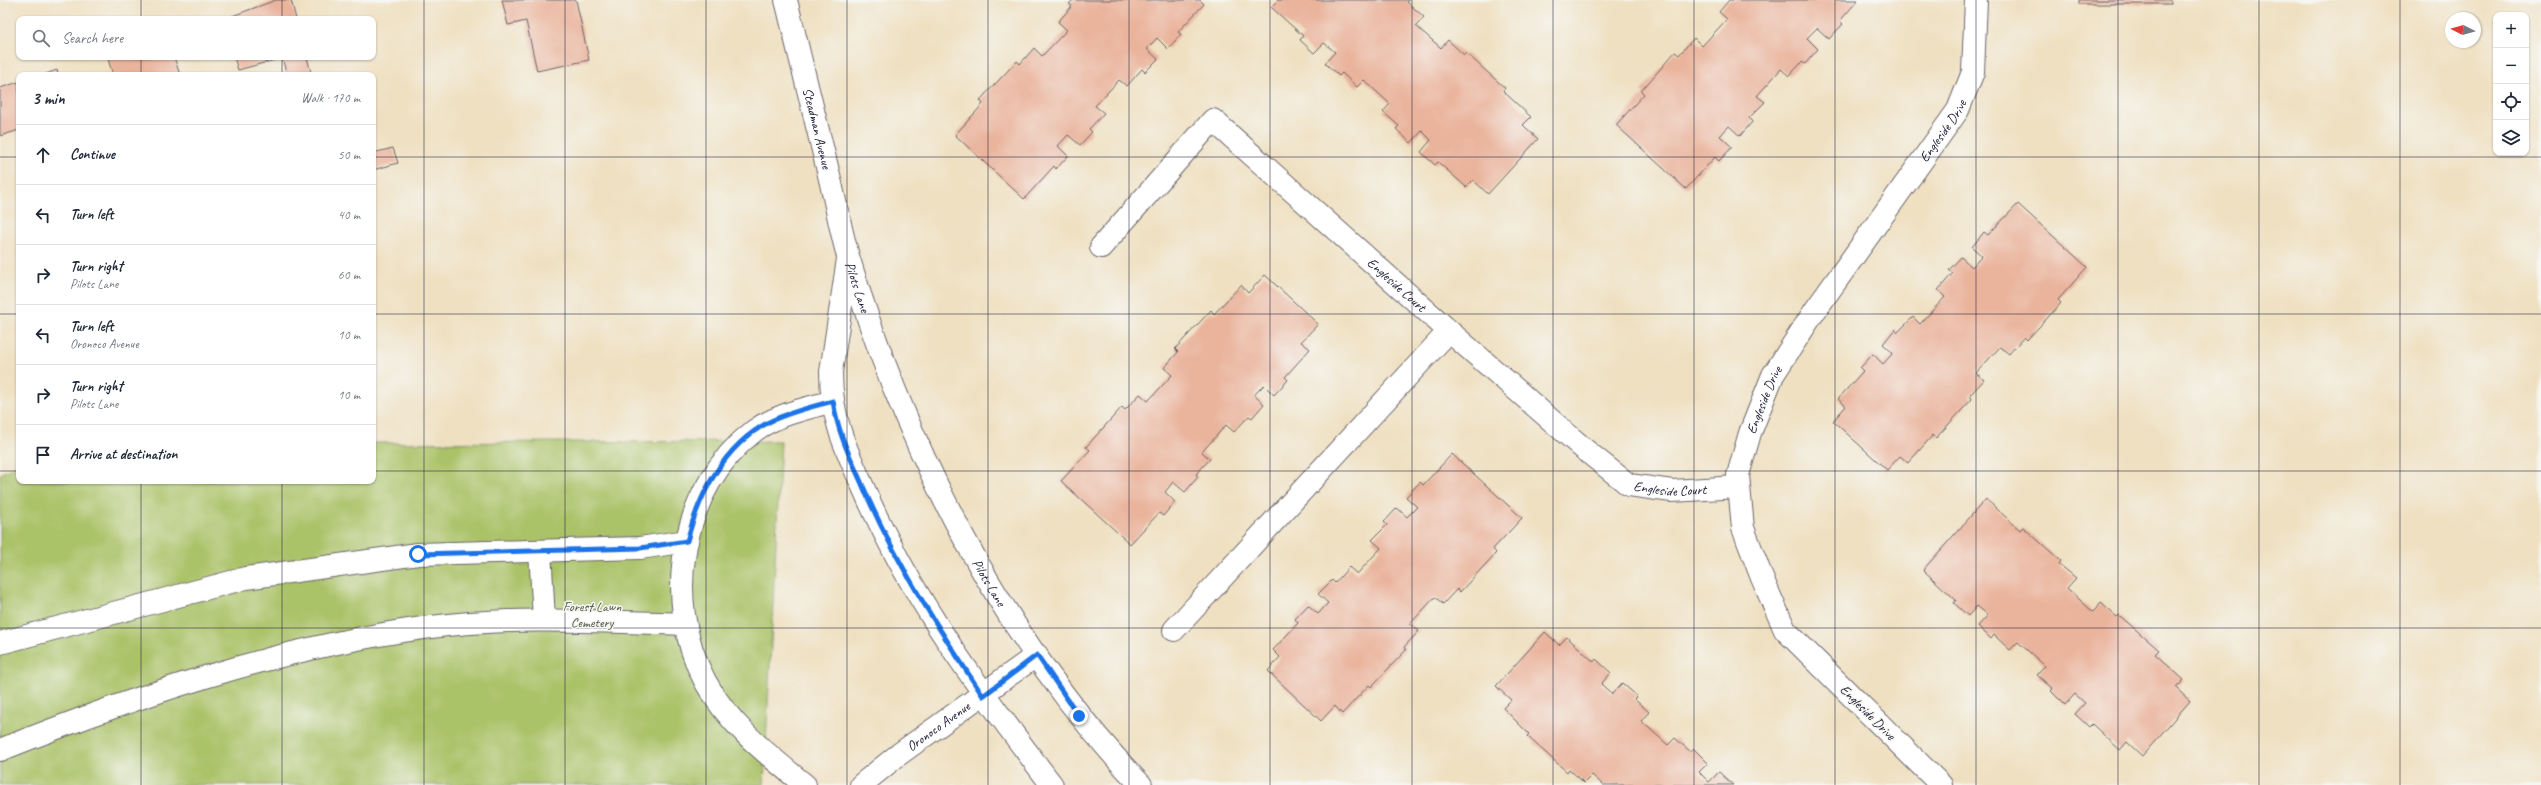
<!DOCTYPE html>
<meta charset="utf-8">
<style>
body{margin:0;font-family:Caveat,sans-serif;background:#f6f6f7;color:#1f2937}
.controls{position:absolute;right:12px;top:12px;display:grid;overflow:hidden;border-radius:8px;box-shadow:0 1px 3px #0004}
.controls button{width:36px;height:36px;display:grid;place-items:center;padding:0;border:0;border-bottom:1px solid #e0e1e3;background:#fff;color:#1f2937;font:20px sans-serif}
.compass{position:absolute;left:2445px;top:12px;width:36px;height:36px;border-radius:50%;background:#fff;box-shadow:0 1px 3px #0004;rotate:275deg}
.stop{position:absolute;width:12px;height:12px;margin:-9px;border:3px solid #1a73e8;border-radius:50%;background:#fff}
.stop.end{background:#1a73e8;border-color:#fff;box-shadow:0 1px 4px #0008}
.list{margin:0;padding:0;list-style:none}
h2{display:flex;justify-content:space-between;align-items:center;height:52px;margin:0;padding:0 16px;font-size:17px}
h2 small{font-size:13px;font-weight:400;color:#747a83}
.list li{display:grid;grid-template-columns:26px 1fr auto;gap:12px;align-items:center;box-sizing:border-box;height:60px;padding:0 16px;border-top:1px solid #e0e1e3}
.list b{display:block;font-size:15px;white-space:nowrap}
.list p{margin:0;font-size:13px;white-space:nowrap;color:#747a83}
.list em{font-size:13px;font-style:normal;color:#747a83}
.icon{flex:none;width:22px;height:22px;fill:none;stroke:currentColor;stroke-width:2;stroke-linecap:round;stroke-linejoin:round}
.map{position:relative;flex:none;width:2541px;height:785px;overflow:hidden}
.search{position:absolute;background:#fff;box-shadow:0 1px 3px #0004;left:16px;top:16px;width:360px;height:44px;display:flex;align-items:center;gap:10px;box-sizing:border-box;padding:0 14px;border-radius:8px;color:#747a83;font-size:15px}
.panel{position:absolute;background:#fff;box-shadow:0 1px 3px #0004;left:16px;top:72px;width:360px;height:412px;border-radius:8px}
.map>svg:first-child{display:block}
</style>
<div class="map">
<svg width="2541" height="785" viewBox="0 0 2541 785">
<rect width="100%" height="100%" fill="#f6f6f2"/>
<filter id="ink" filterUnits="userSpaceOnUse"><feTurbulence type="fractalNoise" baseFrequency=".025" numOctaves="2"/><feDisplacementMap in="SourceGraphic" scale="8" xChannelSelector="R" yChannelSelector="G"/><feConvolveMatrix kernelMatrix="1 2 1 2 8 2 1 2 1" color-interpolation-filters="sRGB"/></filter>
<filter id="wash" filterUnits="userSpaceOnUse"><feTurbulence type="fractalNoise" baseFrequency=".012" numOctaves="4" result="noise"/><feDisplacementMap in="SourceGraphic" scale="16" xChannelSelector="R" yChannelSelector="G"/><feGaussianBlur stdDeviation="0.9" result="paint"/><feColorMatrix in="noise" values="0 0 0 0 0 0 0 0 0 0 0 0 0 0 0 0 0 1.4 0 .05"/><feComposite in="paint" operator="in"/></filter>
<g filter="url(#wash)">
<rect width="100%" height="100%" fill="#efe0c1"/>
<path fill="#aac267" stroke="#667251" d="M781 441 764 785H0V474L19 464V481H373V443Z"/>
<g id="blocks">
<g fill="#eab39b">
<path d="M276 0H291L296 19H224Z"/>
<path d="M502 0H576L589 60 537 71 526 21 508 25Z"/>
<path d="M1073 0H1200L1204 4 1178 32 1181 34 1168 49 1157 38 1147 49 1158 59 1145 72 1142 69 1127 86 1119 80 1095 106 1104 113 1089 129 1092 132 1080 145 1068 135 1058 146 1068 156 1056 169 1054 166 1024 199 955 135 983 104 980 100 1017 61 1020 64 1034 48 1042 56 1067 30 1058 22 1072 6 1069 4Z"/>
<path d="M1278 0H1409L1407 2 1424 17 1416 26 1441 48 1448 40 1464 55 1466 53 1505 88 1503 91 1531 117 1523 125 1538 139 1488 194 1473 180 1466 187 1438 162 1435 165 1421 152 1431 140 1422 131 1411 143 1396 129 1399 126 1383 112 1390 104 1364 80 1357 87 1342 73 1339 76 1325 63 1335 52 1324 43 1314 53 1300 40 1303 36 1271 7Z"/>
<path d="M1729 0H1858L1840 21 1843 24 1829 39 1817 28 1807 38 1818 49 1805 64 1802 62 1789 76 1781 69 1757 96 1765 102 1749 118 1752 122 1740 136 1729 126 1720 136 1732 147 1719 161 1715 157 1686 189 1616 125 1644 94 1641 91 1675 52 1679 55 1694 38 1702 46 1727 19 1719 12Z"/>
<rect x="2079" y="0" width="92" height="4"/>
<path d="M116 57H174L180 75H113L108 59Z"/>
<path d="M234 57H307L311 73 287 75 282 58 238 70Z"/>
<path d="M57 70 58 75H43Z"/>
<path d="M19 82V130L0 136V88Z"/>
<path d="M393 148 398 163 373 170V153Z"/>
<path d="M2018 204 2087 267 2058 300 2061 303 2027 340 2024 337 2009 354 2000 347 1976 373 1984 380 1970 395 1972 399 1936 438 1933 435 1908 463 1900 456 1887 470 1833 421 1846 406 1838 399 1863 371 1860 368 1873 354 1883 364 1893 353 1883 344 1895 329 1898 332 1913 317 1920 324 1945 297 1938 290 1953 273 1949 270 1961 257 1972 267 1982 256 1972 247 1984 232 1988 235Z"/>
<path d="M1265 275 1318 324 1301 342 1310 349 1285 377 1288 380 1274 395 1264 385 1254 395 1264 404 1252 418 1249 416 1234 432 1226 425 1202 452 1210 459 1196 474 1198 477 1185 492 1173 482 1165 492 1175 502 1163 516 1159 513 1130 544 1061 481 1090 450 1086 447 1122 407 1125 410 1140 394 1148 401 1172 375 1164 368 1178 352 1175 349 1211 310 1214 314 1241 285 1248 293Z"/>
<path d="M1452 454 1522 518 1493 549 1496 553 1460 592 1457 589 1443 604 1435 597 1410 624 1419 631 1404 647 1406 650 1371 687 1369 685 1342 714 1335 706 1321 721 1268 671 1280 657 1273 650 1298 623 1295 619 1308 605 1318 614 1328 603 1318 594 1332 580 1335 583 1349 567 1357 574 1381 548 1372 540 1387 525 1384 522 1397 508 1407 517 1417 507 1406 497 1420 482 1423 485Z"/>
<path d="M1986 499 2020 530 2023 527 2061 561 2059 564 2076 578 2067 588 2093 612 2101 603 2117 617 2119 615 2159 650 2155 654 2184 680 2176 688 2190 701 2142 756 2127 742 2120 750 2092 724 2089 727 2075 714 2085 703 2075 694 2065 705 2051 691 2053 689 2037 675 2045 666 2018 642 2010 650 1994 635 1991 639 1978 626 1988 615 1977 606 1968 616 1954 603 1956 600 1923 570Z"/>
<path d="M1545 632 1559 645 1567 637 1594 662 1596 659 1611 673 1601 684 1612 694 1622 683 1637 696 1634 699 1649 712 1641 721 1668 745 1675 738 1691 752 1694 749 1708 763 1699 772 1709 782 1719 772 1733 785H1603L1592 775 1584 783 1569 769 1567 772 1527 736 1529 734 1503 708 1511 700 1496 686Z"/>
</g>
</g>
</g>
<g filter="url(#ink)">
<use href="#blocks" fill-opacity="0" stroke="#6a646a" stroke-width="1"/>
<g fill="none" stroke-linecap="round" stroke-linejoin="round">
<defs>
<g id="minor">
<path id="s1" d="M786 0C800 57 814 114 828 171 835 199 840 228 848 256 905 446 1003 642 1141 785"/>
<path id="s2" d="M1101 247 1213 120 1449 331 1584 449 1629 485 1672 491 1738 487"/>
<path d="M848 259 831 372C831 418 845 447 863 487 910 597 980 691 1052 785"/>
<path d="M540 551 544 619"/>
<path d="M1174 630 1449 331"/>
<path d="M0 643 246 578 418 554 640 548 687 541"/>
<path d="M0 750C136 696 277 648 423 628 509 616 597 621 684 624"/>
<path d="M805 785C768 755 728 724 705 681 662 600 680 488 754 431 777 414 806 409 833 401"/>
<path id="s3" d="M861 785 898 755 1037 655"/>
<path id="s4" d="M1941 785 1785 630 1762 578 1743 528 1738 475 1750 433 1773 375 1814 312 1958 110 1973 72 1976 0"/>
</g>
</defs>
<use href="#minor" stroke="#6a646a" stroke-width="24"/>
<use href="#minor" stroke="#fff" stroke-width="22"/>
</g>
</g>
<g fill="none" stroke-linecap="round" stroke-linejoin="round" filter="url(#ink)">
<path stroke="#1a73e8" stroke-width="5" d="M418 554 640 548 687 541C699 494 724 446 769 422 789 412 812 407 833 401 838 433 849 455 862 484 894 560 938 628 983 696L1037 655 1079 716"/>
</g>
<path fill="none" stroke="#22223b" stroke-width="1" stroke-opacity="0.55" d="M141 0V19M282 0V19M424 0V785M565 0V785M706 0V785M847 0V785M988 0V785M1129 0V785M1270 0V785M1412 0V785M1553 0V785M1694 0V785M1835 0V785M1976 0V785M2118 0V785M2259 0V785M2400 0V785M141 57V75M282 57V75M0 157H19M373 157H2541M0 314H19M373 314H2541M0 471H19M373 471H2541M141 481V785M282 481V785M0 628H2541"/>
<g text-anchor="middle" stroke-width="3" stroke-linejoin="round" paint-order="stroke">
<g font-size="14" fill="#22223b" stroke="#f6f6f2">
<text dy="5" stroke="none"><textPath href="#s1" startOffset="132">Steadman Avenue</textPath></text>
<text dy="5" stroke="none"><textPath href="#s4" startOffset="787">Engleside Drive</textPath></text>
<text dy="5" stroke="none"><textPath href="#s2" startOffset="416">Engleside Court</textPath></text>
<text dy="5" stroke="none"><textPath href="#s1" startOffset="296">Pilots Lane</textPath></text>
<text dy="5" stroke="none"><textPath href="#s4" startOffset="463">Engleside Drive</textPath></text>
<text dy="5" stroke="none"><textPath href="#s2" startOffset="764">Engleside Court</textPath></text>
<text dy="5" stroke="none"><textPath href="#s1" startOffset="620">Pilots Lane</textPath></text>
<text transform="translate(1868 712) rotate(45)" y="5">Engleside Drive</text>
<text dy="5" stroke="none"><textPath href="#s3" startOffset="97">Oronoco Avenue</textPath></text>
</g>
<g font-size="14" fill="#525a4a" stroke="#f6f6f2">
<text x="592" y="611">Forest Lawn<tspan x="592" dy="16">Cemetery</tspan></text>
</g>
</g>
</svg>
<div class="controls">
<button>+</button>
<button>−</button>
<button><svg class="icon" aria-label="locate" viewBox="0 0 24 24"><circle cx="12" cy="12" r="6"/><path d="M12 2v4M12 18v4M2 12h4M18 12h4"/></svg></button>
<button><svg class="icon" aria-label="layers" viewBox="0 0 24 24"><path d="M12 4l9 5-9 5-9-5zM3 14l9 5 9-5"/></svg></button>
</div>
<svg class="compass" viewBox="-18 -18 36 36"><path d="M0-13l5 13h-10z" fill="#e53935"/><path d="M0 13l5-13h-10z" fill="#747a83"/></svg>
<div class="stop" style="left:418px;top:554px"></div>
<div class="stop end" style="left:1079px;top:716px"></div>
<div class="search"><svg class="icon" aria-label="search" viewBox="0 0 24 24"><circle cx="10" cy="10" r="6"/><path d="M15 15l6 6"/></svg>Search here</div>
<section class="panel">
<h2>3 min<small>Walk · 170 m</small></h2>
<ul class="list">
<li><svg class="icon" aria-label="ahead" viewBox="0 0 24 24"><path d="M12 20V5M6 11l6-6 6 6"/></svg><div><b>Continue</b></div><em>50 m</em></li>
<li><svg class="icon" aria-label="left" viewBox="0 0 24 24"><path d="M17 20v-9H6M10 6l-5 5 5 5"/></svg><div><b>Turn left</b></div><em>40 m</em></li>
<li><svg class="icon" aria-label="right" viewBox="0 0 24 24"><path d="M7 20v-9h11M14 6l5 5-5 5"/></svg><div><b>Turn right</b><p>Pilots Lane</p></div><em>60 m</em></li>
<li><svg class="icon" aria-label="left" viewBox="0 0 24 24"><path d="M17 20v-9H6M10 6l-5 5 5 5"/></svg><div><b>Turn left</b><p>Oronoco Avenue</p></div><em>10 m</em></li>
<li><svg class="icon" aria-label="right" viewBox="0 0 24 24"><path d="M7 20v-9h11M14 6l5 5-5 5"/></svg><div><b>Turn right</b><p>Pilots Lane</p></div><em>10 m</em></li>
<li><svg class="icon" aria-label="arrive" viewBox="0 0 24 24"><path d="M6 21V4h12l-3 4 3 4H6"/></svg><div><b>Arrive at destination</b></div></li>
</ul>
</section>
</div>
